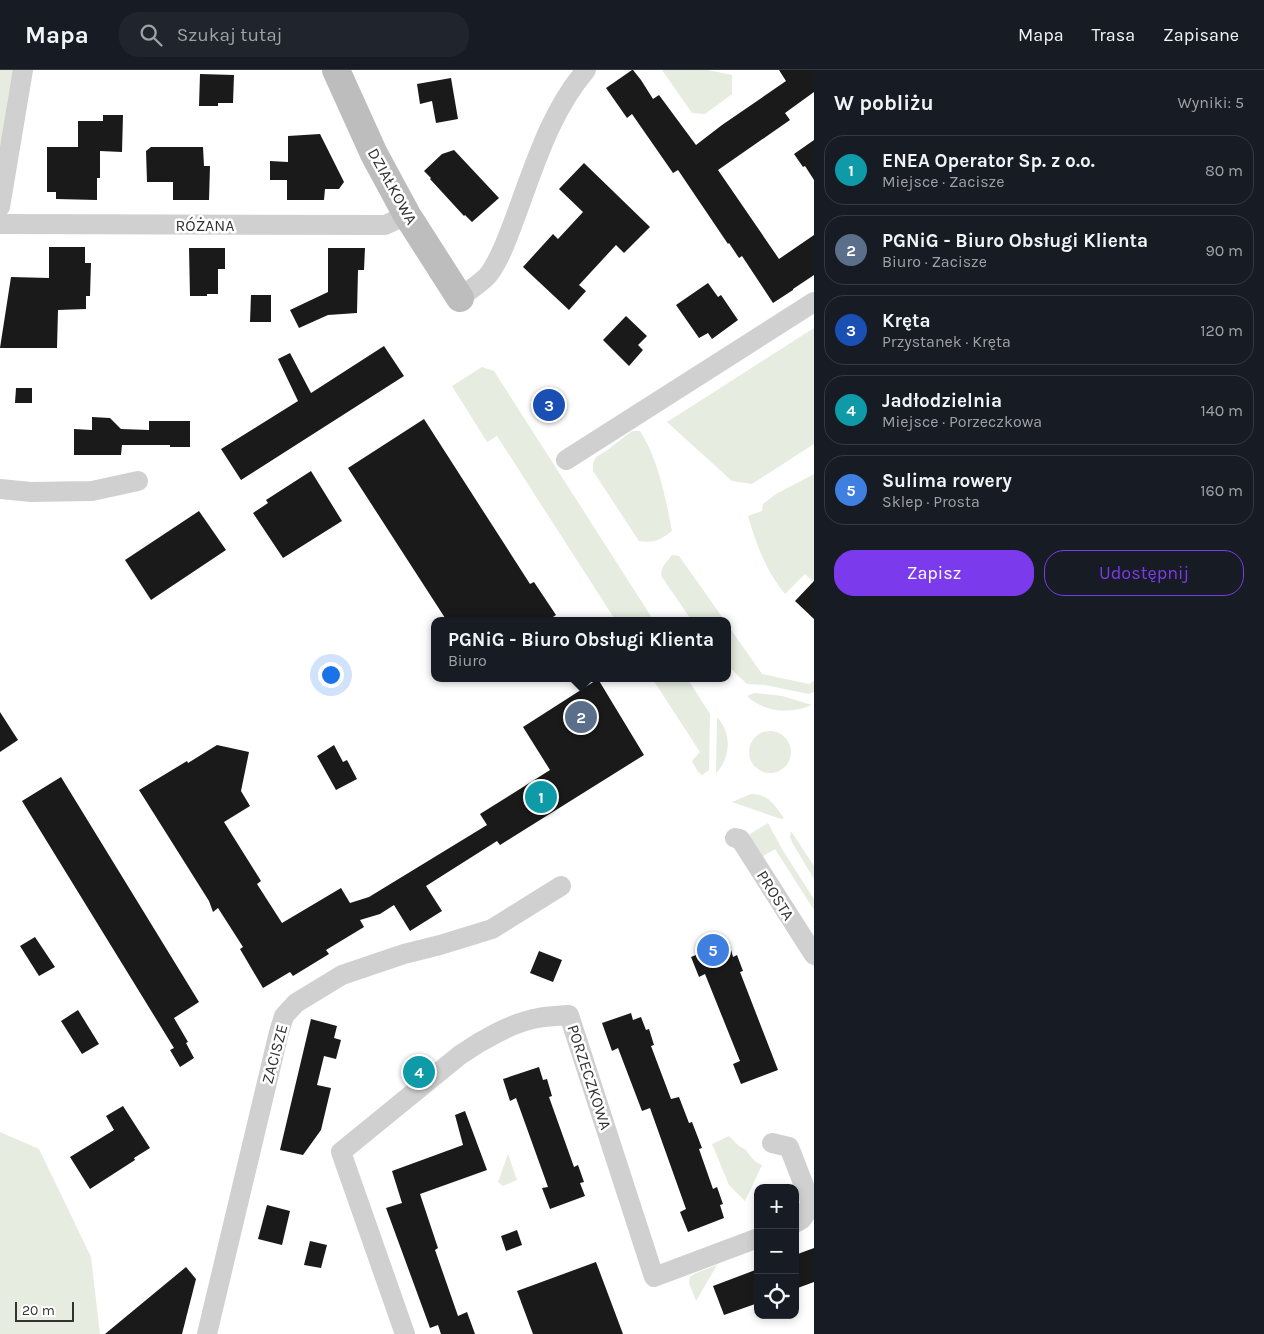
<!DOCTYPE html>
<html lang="pl">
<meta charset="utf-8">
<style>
body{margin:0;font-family:Karla,sans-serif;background:#20242c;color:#f1f3f6}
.controls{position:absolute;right:15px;bottom:15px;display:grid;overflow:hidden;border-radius:10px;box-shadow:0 2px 8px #0003}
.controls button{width:45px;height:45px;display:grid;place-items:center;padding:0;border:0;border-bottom:1px solid #363941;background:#171b24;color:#f1f3f6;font:25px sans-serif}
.scale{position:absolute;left:15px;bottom:12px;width:59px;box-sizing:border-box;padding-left:5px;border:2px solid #333;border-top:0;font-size:14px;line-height:18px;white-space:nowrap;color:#333;-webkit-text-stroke:4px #fff;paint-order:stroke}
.you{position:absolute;left:330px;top:604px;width:18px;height:18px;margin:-12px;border:4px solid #fff;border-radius:50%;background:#1a73e8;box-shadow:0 0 0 8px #1a73e833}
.badge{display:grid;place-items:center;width:32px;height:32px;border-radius:50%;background:#7c3aed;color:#fff;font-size:16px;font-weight:700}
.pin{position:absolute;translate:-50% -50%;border:2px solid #fff;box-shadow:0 1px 5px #0006}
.popup{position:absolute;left:431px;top:547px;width:300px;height:65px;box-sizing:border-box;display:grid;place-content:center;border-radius:10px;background:#171b24;filter:drop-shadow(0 1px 4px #0005);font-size:16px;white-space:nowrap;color:#9ea1a6}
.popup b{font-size:19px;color:#f1f3f6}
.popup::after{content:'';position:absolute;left:50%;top:100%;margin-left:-10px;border:10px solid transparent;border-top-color:#171b24}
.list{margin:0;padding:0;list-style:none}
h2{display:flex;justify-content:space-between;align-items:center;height:65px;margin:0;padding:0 20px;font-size:21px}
h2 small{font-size:16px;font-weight:400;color:#9ea1a6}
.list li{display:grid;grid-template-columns:32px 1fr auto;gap:15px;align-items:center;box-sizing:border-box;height:70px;margin:0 10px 10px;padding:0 10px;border:1px solid #363941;border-radius:20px}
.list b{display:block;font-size:19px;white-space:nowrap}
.list p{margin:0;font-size:16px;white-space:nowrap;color:#9ea1a6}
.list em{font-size:16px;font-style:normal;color:#9ea1a6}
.actions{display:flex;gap:10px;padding:15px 20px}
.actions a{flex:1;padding:11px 0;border:1px solid #7c3aed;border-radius:20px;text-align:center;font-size:18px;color:#7c3aed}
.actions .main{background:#7c3aed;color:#fff}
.icon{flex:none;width:28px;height:28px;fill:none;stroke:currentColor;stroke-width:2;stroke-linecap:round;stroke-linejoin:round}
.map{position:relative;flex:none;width:814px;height:1264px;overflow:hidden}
header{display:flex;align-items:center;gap:30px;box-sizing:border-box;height:70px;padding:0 25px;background:#171b24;border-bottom:1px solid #363941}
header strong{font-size:24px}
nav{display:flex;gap:28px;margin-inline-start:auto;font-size:18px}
.search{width:350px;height:45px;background:#20242c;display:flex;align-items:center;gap:12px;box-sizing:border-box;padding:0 18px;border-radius:20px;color:#9ea1a6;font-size:19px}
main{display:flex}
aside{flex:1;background:#171b24}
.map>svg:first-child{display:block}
</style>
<header>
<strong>Mapa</strong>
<div class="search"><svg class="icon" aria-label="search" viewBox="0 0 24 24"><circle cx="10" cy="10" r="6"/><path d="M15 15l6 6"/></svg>Szukaj tutaj</div>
<nav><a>Mapa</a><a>Trasa</a><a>Zapisane</a></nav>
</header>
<main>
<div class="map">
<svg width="814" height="1264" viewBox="0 0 814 1264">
<rect width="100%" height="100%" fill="#fff"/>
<g fill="#e6ecdf">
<path d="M0 0H15L0 79Z"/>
<path d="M662 0H708L732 5V24L705 44 692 43Z"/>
<path d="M814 258V374L752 414 732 411 667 352Z"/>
<path d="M482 297 494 301 654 551H616L497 366 487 372 452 316Z"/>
<path d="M632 361H640C658 389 666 429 672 461 660 470 655 473 639 471L593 401V393L596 387 606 381Z"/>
<path d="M814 404V513L805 504 785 524C765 499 757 476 748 446L762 441 763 434 776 424Z"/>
<path d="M672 485 679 486 725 551H692L662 507C659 498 667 492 672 485Z"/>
<path d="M727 554 762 604 809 614 814 611V622L809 624 765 615 747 614 727 595Z"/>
<path d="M652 608H687L710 644 709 700 702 705 698 702 692 691 700 682Z"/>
<path d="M754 623 782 626 812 635C791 644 765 643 747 626Z"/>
<path d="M717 647C732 663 731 688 716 703Z"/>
<circle cx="770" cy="682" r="21"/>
<path d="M751 724C769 724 774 735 784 748L781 749 732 732Z"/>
<path d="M768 753 782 779 814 829V840L775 779 763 786 750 766V764Z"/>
<path d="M791 761 814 796V809L793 774 790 767Z"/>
<path d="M0 1062 39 1079 91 1187 100 1264H0Z"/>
<path d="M729 1066 739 1076 746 1080 750 1086 756 1092 762 1095 745 1131 729 1115 712 1074Z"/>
<path d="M508 1084 517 1110 503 1116 498 1112Z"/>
<path d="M717 1195 696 1231 689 1213 690 1207 696 1203Z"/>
</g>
<g fill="#1a1a1a">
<path d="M632 0H633L641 10 653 29 659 25 696 75 722 55 786 11 779 0H814V22L785 43 790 50 718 100 779 189 814 165V205L793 219V220L773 233 742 186 739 188 729 173 728 174 678 100 673 103 632 44 627 48 606 18Z"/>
<path d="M200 4 234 5 233 33H218V36H199Z"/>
<path d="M451 8 458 49 436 53 432 31 420 34 417 14Z"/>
<path d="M103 45H123L122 82 100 81V108H97V130L56 129V122H47V77H78V51H103Z"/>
<path d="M320 64 344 112 339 119H325L324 130H287V110H270V91L288 92V66Z"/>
<path d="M814 70V110L805 96 803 97 794 84Z"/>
<path d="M151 77H203L204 96H210L209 130H173V112H147L146 81Z"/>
<path d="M454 80 499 128 472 152 465 145 464 146 430 109 431 108 424 101 442 84Z"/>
<path d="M584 93 650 157 624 183 616 175 579 215 586 221 569 240 523 197 553 164 558 169 583 142 559 119Z"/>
<path d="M49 177H85V193H91L90 226H86V239L58 240 57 278H0L11 207 49 208Z"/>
<path d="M189 178H225V199H218V224H207V226H190Z"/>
<path d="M328 178H365L364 200H358L357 243 328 245 299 258 290 240 328 222Z"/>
<path d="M708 213 718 227 721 225 738 250 712 269 708 263 699 268 676 235Z"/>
<path d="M251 225H271V252H250Z"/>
<path d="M626 246 647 266 638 275 643 280 629 296 603 270Z"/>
<path d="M384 276 404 306 241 410 221 379 298 331 278 289 290 283 311 323Z"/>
<path d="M16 318H32V333H15Z"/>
<path d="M92 347 110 348 121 359 149 360V351H190V377H170V375H122L121 385H74V359L92 360Z"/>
<path d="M424 349 530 514 534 512 556 545 547 551H447L348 398Z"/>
<path d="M311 401 342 451 283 488 253 443 268 433 266 430Z"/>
<path d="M199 441 226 480 151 530 125 490Z"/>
<path d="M814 511V549L795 531Z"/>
<path d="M598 609 644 685 500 775 497 771 426 816 442 841 410 861 394 835 380 844 360 850 364 857 326 880 329 884 293 906 290 902 263 918 240 879 243 877 218 838 213 842 209 831 139 720 187 691 188 693 217 675 249 682 241 721 250 736 224 752 261 811 257 814 282 853 341 818 350 833 369 827 487 755 480 744 550 700 523 657Z"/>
<path d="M0 642 18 670 0 682Z"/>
<path d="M334 675 343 692 347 690 357 709 336 720 317 686Z"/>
<path d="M61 707 199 932 174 948 188 972 186 973 194 988 180 997 170 980 174 978 22 731Z"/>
<path d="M35 867 55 897 39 906 20 876Z"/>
<path d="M729 872 733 887 737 885 743 901 740 902 778 1000 741 1014 733 994 740 991 705 904 699 907 691 887Z"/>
<path d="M539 881 562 890 553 912 530 903Z"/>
<path d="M78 940 99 974 82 984 61 951Z"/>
<path d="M631 943 633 950 641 947 646 960 649 959 654 975 651 976 671 1029 679 1027 689 1053 692 1052 702 1078 699 1079 713 1119 717 1117 723 1134 720 1135 724 1148 688 1162 680 1142 686 1139 650 1038 642 1041 618 978 612 981 602 953Z"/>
<path d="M311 949 337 956 334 968 341 970 336 989 324 986 317 1015 331 1018 321 1060 303 1085 280 1080Z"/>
<path d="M539 997 543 1010 547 1009 552 1026 549 1027 574 1097 578 1095 584 1112 580 1113 585 1126 550 1139 542 1118 548 1117 516 1028 510 1031 503 1009Z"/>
<path d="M123 1036 150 1078 134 1088 135 1090 90 1119 70 1087 114 1060 106 1046Z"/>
<path d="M465 1041 487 1100 420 1124 438 1178 435 1180 458 1246 467 1242 475 1264H441L438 1255 430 1258 386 1138 402 1133 392 1101 463 1075 455 1045Z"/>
<path d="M267 1135 290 1141 282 1175 258 1169Z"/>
<path d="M517 1160 522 1175 506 1181 501 1166Z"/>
<path d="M310 1171 327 1175 321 1198 304 1195Z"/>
<path d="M814 1178V1212L795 1219V1185Z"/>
<path d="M596 1192 623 1264H533L517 1221Z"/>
<path d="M186 1197 196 1209 182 1264H105Z"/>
<path d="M758 1199V1233L724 1245 713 1216Z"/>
</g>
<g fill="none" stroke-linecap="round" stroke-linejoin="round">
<g stroke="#d0d0d0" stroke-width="20">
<path d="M0 137 23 0"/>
<path d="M0 154 385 155 407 145"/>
<path d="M460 228C468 221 484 211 489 204 501 188 508 166 515 148 534 97 550 42 586 0"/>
<path d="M566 390 814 232"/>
<path d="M0 419 31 422 92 421 138 411"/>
<path d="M735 768 740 769 744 775 814 885"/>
<path d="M772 1073 789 1077 810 1131 808 1140 802 1149 795 1153"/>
<path d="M207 1264 279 962 284 946 296 933 342 905 404 884 440 875 492 859 561 816"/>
<path d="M405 1264 341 1082 460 985C480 971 513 952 538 948 548 946 559 946 569 945L654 1207 758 1168"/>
</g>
<path stroke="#bdbdbd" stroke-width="28" d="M336 0 374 84 407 145 460 228"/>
</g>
<g text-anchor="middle" stroke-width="5" stroke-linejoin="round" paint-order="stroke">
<g font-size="16" fill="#333" stroke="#fff">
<text transform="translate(393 116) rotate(61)" y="6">DZIAŁKOWA</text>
<text x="205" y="161">RÓŻANA</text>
<text transform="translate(776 825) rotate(58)" y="6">PROSTA</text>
<text transform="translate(274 984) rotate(-75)" y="6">ZACISZE</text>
<text transform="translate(590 1007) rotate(72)" y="6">PORZECZKOWA</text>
</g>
</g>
</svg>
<div class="controls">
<button>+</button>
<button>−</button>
<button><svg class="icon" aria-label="locate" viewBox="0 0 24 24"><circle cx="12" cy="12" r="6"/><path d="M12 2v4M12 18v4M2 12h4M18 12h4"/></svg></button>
</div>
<div class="scale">20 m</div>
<div class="you"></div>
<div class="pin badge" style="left:541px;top:727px;background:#0f9aa8">1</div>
<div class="pin badge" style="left:581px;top:647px;background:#5c6f8a">2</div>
<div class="popup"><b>PGNiG - Biuro Obsługi Klienta</b>Biuro</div>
<div class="pin badge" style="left:549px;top:335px;background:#1a4fb4">3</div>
<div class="pin badge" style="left:419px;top:1002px;background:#0f9aa8">4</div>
<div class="pin badge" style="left:713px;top:880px;background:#3f7fe0">5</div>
</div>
<aside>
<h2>W pobliżu<small>Wyniki: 5</small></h2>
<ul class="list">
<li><span class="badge" style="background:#0f9aa8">1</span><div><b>ENEA Operator Sp. z o.o.</b><p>Miejsce · Zacisze</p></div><em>80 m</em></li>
<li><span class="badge" style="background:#5c6f8a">2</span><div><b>PGNiG - Biuro Obsługi Klienta</b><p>Biuro · Zacisze</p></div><em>90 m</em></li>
<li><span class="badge" style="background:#1a4fb4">3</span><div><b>Kręta</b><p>Przystanek · Kręta</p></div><em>120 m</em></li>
<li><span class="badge" style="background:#0f9aa8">4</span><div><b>Jadłodzielnia</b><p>Miejsce · Porzeczkowa</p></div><em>140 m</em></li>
<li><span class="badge" style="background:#3f7fe0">5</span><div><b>Sulima rowery</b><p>Sklep · Prosta</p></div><em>160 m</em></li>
</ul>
<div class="actions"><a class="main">Zapisz</a><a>Udostępnij</a></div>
</aside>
</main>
